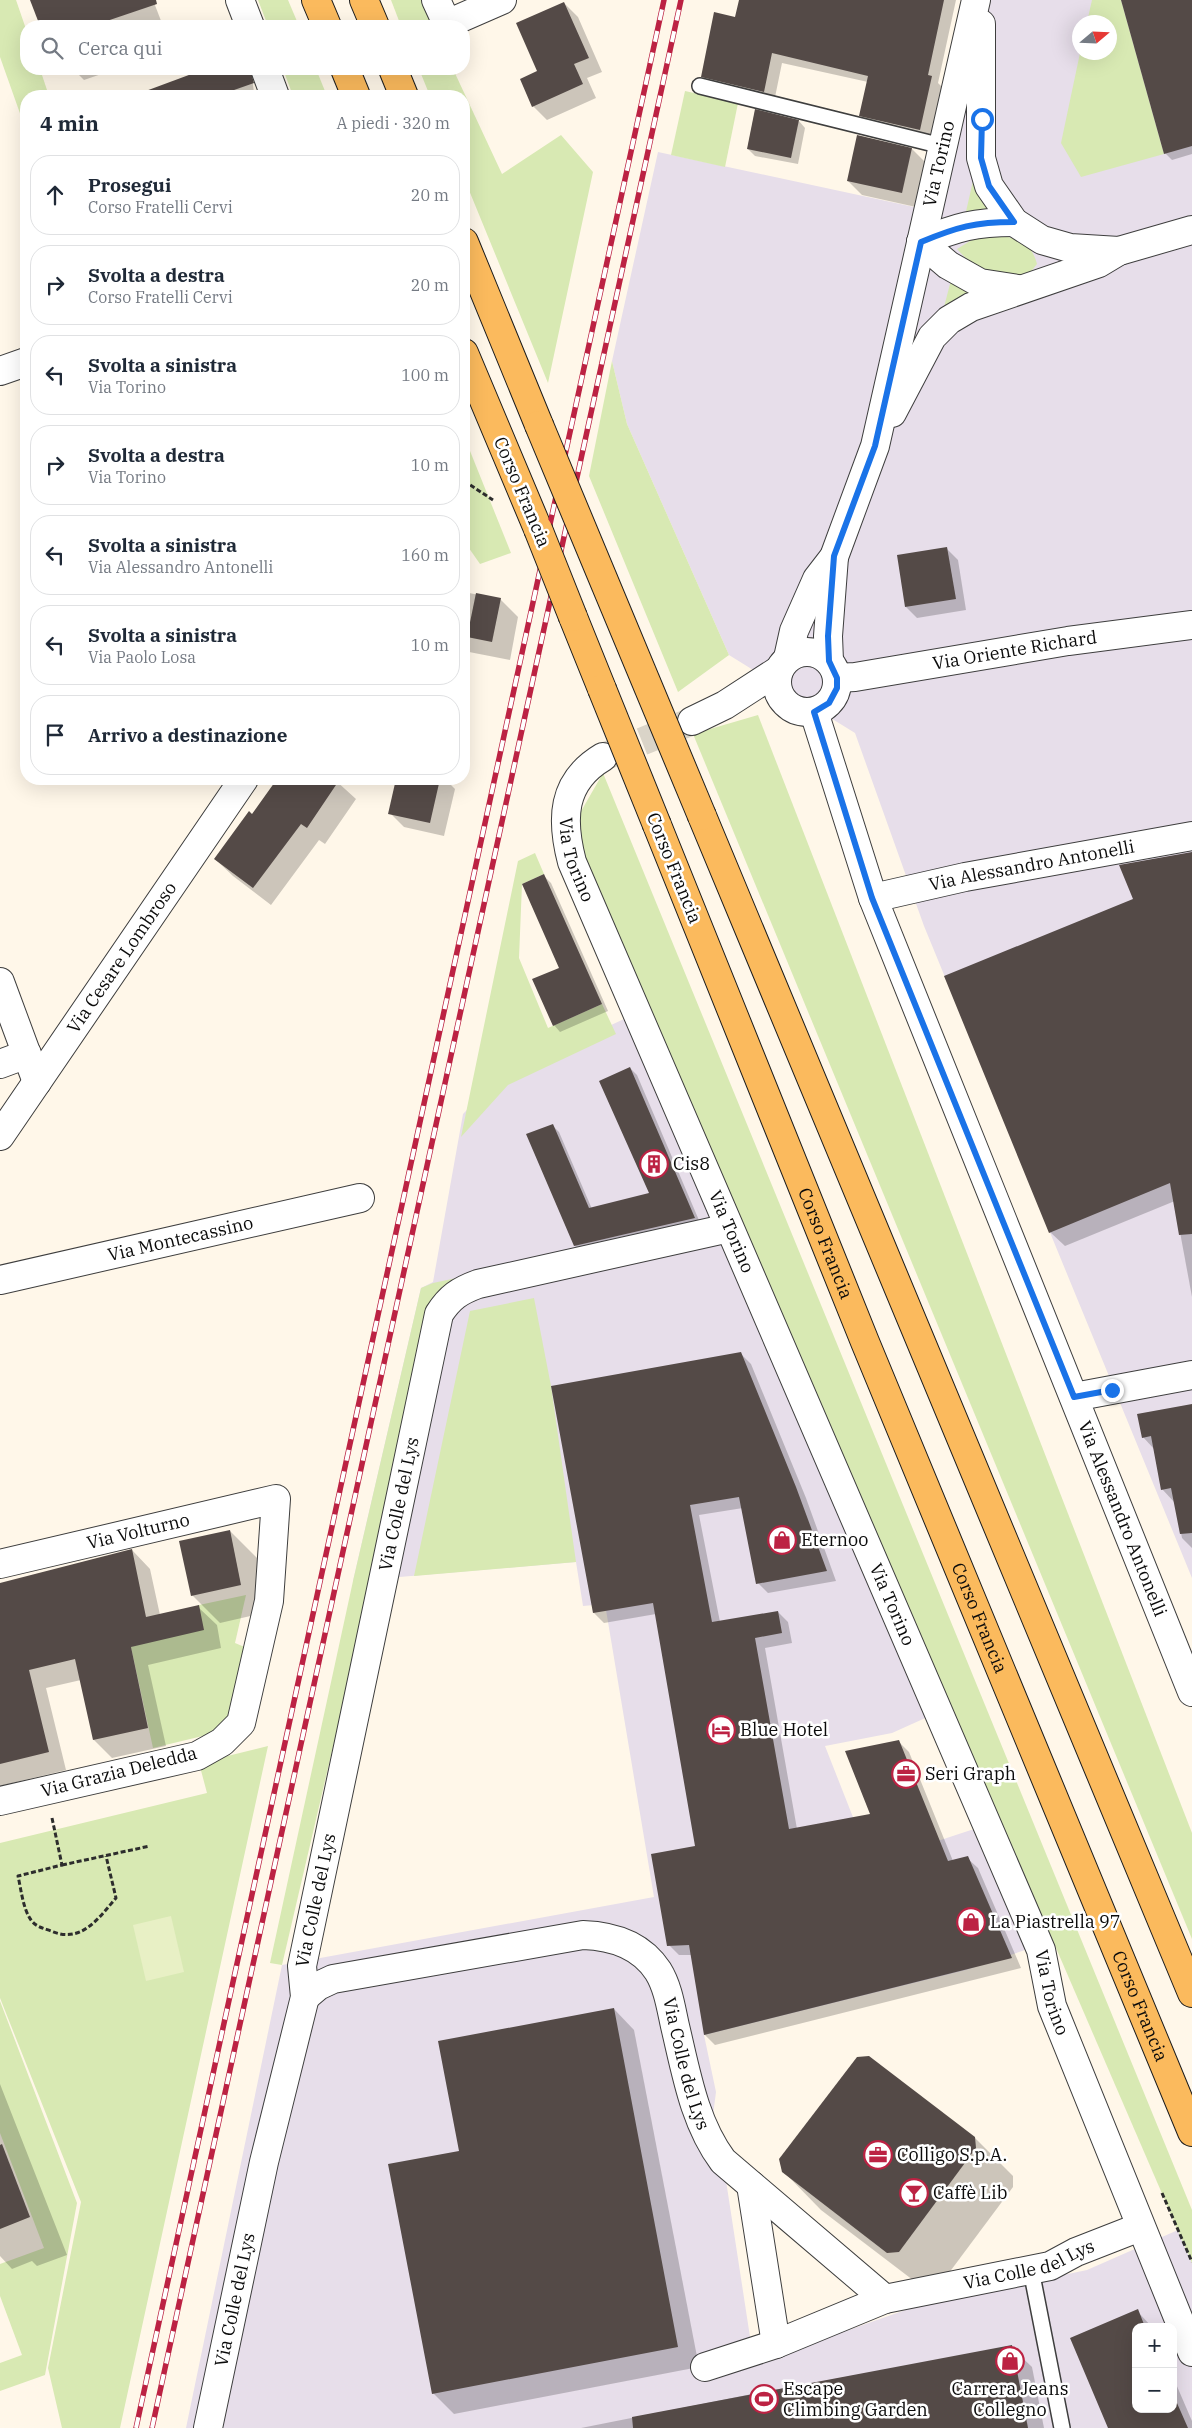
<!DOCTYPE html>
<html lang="it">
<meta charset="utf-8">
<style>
body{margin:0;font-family:"IBM Plex Serif",serif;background:#f6f6f7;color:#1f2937}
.controls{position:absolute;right:15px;bottom:15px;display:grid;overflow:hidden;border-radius:10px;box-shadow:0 5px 20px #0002}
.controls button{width:45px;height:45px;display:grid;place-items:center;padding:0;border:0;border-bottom:1px solid #e0e1e3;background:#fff;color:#1f2937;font:25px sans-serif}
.compass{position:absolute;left:1072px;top:15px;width:45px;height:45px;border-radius:50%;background:#fff;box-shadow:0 5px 20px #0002;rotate:71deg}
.stop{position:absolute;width:15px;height:15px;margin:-11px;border:4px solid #1a73e8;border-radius:50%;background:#fff}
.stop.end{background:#1a73e8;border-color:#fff;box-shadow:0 1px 5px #0008}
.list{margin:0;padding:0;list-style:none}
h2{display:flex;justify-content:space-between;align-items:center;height:65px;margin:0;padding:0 20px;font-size:21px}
h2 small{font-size:16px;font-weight:400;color:#747a83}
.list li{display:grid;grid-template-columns:32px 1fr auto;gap:15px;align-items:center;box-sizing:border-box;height:80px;margin:0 10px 10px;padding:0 10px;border:1px solid #e0e1e3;border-radius:20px}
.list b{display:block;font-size:19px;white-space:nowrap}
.list p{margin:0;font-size:16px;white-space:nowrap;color:#747a83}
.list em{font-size:16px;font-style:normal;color:#747a83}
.icon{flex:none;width:28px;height:28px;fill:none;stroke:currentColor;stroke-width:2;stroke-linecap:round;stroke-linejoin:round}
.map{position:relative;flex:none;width:1192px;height:2428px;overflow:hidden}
.search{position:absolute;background:#fff;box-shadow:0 5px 20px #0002;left:20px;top:20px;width:450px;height:55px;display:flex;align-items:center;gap:12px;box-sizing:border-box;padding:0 18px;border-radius:20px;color:#747a83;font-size:19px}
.panel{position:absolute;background:#fff;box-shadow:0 5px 20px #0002;left:20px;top:90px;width:450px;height:695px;border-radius:20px}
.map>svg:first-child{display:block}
</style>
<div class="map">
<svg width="1192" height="2428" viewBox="0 0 1192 2428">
<rect width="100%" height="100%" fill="#fff7e9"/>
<g fill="#e7deea" fill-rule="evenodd">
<path d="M990 0H1192V1578L924 926 855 733 729 655 627 424 612 361 658 152 942 213ZM1080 22H1110V52H1080Z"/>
<path d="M650 1007 952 1706 892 1733 825 1746 871 1863 971 1830 1006 1831 1054 1943 1031 1948 966 1970 704 2035 716 2092 712 2123 719 2135 754 2363 917 2306 1087 2270 1178 2230 1192 2263V2428H186L282 1965 654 1897 605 1604 583 1606 576 1562 353 1581 421 1288 433 1282 463 1114 499 1077ZM1136 2327H1173V2409H1136Z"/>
</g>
<g fill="#d8e9b3">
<path d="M0 0H16L26 29V69H40L49 96H26V118L22 119 0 57Z"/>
<path d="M258 0H288L299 26H268Z"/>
<path d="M391 0H421L433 26H401Z"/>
<path d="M1092 0H1121L1164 154 1081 177 1061 143 1080 53 1110 52V22H1087Z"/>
<path d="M283 69H316L327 96H293Z"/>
<path d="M419 69H453L502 174 561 135 593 172 548 383 464 178V96H430Z"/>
<path d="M685 91 738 103 725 167 671 155Z"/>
<path d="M975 172 995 212 965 216Z"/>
<path d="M996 235C1018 238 1031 242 1037 264L1025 279C998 280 974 269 957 249L975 238Z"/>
<path d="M951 280 975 295 943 311Z"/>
<path d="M612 361 627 424 729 655 678 692 589 476Z"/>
<path d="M464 436 511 553 480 564 464 541Z"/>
<path d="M758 715 1192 1833V1939L693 734Z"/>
<path d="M603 773 1192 2210V2263L572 827Z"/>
<path d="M535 853 544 874 522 884 519 958 548 1028 602 1004 616 1034 508 1085 461 1137 518 861Z"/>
<path d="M475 1274 438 1297 282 1965 270 1963 353 1581 421 1288 433 1283Z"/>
<path d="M534 1298 551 1386 576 1562 414 1576 470 1311Z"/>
<path d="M246 1595 235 1643 247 1648 232 1716 215 1733 153 1748 131 1647 199 1605Z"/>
<path d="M268 1746 120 2428H62L48 2368 81 2202 0 1998V1843L207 1793 199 1763Z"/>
<path d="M0 2001 77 2203 45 2375 0 2391V2363L22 2355 0 2296V2264L44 2248 0 2133Z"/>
</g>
<path fill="#e8f0c5" d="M171 1916 184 1972 146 1981 133 1925Z"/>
<g fill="#0003">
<path d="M32 0H153L163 26H41Z"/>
<path d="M740 0H956L938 83 942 87 930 139 870 125 860 115 868 82 782 63 774 102 712 87 702 76 736 19Z"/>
<path d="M1122 0H1192V154L1172 160 1165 153Z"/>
<path d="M564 3 578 17 602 72 587 78 596 98 547 120 533 106 539 72Z"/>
<path d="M73 69H116L84 80Z"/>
<path d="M209 69H251L254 93 257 96H143L142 94 209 71Z"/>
<path d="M799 121 805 128 798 164 755 156 748 149Z"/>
<path d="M858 136 912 149 926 163 916 207 862 195 848 181Z"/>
<path d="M947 549 958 560 966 610 917 618 906 607Z"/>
<path d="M464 592 500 599 518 617 510 660 464 651Z"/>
<path d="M278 779H334L356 799 325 844 319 840 271 905 233 876 215 859 253 816Z"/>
<path d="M397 779H445L455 789 444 836 404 827 390 813Z"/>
<path d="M1192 853V1194L1065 1246 1050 1232 1134 899Z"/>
<path d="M544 876 551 883 608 1011 560 1032 554 1025 561 968Z"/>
<path d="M630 1068 637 1075 701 1225 582 1253 575 1246 528 1135 552 1125 559 1132 592 1209 650 1194Z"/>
<path d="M1192 1202V1297L1175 1205Z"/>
<path d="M741 1354 751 1364 806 1498 836 1581 768 1593 758 1583 743 1508 699 1515 720 1622 778 1612 788 1622 792 1643 765 1648 797 1829 872 1815 899 1742 909 1752 953 1861 967 1858 978 1868 1021 1968 715 2045 705 2035 692 1955H679L669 1945 696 1847 656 1614 604 1623 594 1613 553 1387Z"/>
<path d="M1192 1405V1548L1182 1538 1175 1503 1162 1489 1154 1449 1143 1437Z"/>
<path d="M230 1531 257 1558 268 1612 220 1623 192 1595Z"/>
<path d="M132 1550 150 1569 160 1615 198 1607 217 1625 221 1648 148 1665 166 1746 112 1758 94 1740 81 1680 46 1688 66 1770 0 1786V1584Z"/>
<path d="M614 2009 634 2030 699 2367 454 2414 433 2393 461 2152Z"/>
<path d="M0 2084 67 2255 37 2266 32 2261 12 2269 0 2256Z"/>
<path d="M975 2138 1013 2176V2187L937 2289 926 2290 821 2210 783 2171Z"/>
<path d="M1137 2311 1152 2327H1136V2409H1173V2377L1192 2421V2428H1109Z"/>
<path d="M1011 2347 1032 2367 1044 2428H581L752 2394Z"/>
</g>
<g fill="#544a47">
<path d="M30 0H156L157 4 92 26H40Z"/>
<path d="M739 0H944L928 75 932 76 920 130 859 116 868 76 772 53 764 92 701 77 714 12 735 17Z"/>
<path d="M1121 0H1192V146L1164 154Z"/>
<path d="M564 2 589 58 574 64 583 84 532 107 520 79 537 71 516 23Z"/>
<path d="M205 69H250L254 83 217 96H143V92Z"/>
<path d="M755 109 799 120 791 158 747 149Z"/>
<path d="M857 135 912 148 902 193 847 181Z"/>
<path d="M947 547 956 599 905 607 897 555Z"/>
<path d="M476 593 501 598 492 642 467 637Z"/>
<path d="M277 779H340L307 828 301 824 253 888 214 859 249 811 252 814Z"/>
<path d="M396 779H440L430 823 388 814Z"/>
<path d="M1192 852V1234L1179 1235 1170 1183 1049 1233 944 976 1133 899 1119 865Z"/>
<path d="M544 874 602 1004 553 1026 532 979 559 968 522 884Z"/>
<path d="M630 1067 695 1218 574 1246 526 1134 553 1124 589 1208 649 1193 599 1081Z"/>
<path d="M741 1352 796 1487 827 1571 756 1584 739 1497 690 1505 712 1622 778 1611 782 1633 755 1638 789 1829 870 1814 845 1751 899 1740 948 1861 968 1856 1012 1958 704 2035 689 1945 667 1946 651 1854 695 1846 653 1603 593 1613 551 1386Z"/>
<path d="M1192 1404V1533L1180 1534 1171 1488 1161 1490 1151 1436 1142 1438 1137 1414Z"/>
<path d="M230 1530 241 1585 191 1596 179 1541Z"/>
<path d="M132 1549 146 1617 199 1605 204 1630 131 1647 148 1728 93 1740 75 1659 29 1670 49 1752 0 1764V1583Z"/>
<path d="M614 2008 678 2347 432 2394 388 2164 459 2151 438 2041Z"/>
<path d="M869 2056 975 2137 976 2148 899 2252 887 2253 782 2172 779 2159 857 2057Z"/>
<path d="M2 2144 30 2217 0 2229V2145Z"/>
<path d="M1138 2309 1145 2327H1136V2409H1173V2394L1188 2428H1108L1070 2338Z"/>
<path d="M1012 2345 1028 2428H633L632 2417Z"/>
</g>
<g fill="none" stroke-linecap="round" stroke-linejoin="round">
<path stroke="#dad4c8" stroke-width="28" stroke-dasharray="28 14" stroke-linecap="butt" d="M603 757 688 723"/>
<defs>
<g id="lane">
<path d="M700 86 942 146"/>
<path d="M1031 2270 1062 2428"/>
</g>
<g id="street">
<path d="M240 0 250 26"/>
<path d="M436 0 448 26"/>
<path d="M447 24 502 0"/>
<path d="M981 24V158L989 186 1014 222 1042 240 1070 248 1119 251"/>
<path d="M265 69 275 96"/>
<path d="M921 242 948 265 980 283 1018 289"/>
<path d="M921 242C957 227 975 222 1014 222"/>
<path d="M0 371 26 362"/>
<path d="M892 413 932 337 949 320 971 307 1099 263 1119 251 1192 230"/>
<circle cx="807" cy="682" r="30"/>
<path id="s1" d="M788 658 794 631 817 579 834 557 875 446 976 0"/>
<path d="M829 661 828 636 834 557"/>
<path id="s2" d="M837 678 855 677 1068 641 1192 625"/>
<path id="s3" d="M814 712 873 898 1192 1692"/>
<path d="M692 721 725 705 779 670"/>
<path id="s4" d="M603 757C561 782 561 820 572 862L1041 1950 1052 2006 1192 2352"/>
<path id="s5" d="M873 898 965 877 1192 836"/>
<path d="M0 982 37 1082"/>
<path d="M0 1064 27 1054"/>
<path id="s6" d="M0 1136 244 779"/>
<path id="s7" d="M0 1280 360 1198"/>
<path d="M1074 1397 1192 1375"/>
<path id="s8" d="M0 1564 276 1499 269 1601 241 1723 222 1742 197 1756 0 1801"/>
<path id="s9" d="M305 1997 318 1986 333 1979 583 1935C613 1936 641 1945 658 1971 668 1987 671 2008 675 2026 686 2072 694 2122 723 2161L885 2299"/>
<path d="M751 2185 776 2344"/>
<path id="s10" d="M705 2367 776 2344 885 2299 1050 2266 1076 2252 1140 2227"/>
<path id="s11" d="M208 2428 264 2162 305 1997 302 1966 439 1314C450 1297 459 1291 478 1284L729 1228"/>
</g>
<g id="primary">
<path d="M316 0 327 26"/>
<path d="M364 0 375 26"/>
<path d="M345 69 356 96"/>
<path d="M393 69 404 96"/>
<path d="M464 242 539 425"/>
<path d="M464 353 538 529"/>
<path d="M573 617 602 689"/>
<path d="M702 816 1192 1993"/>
<path id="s12" d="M657 825 865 1342 1192 2132"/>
</g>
</defs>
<use href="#lane" stroke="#3e3e3e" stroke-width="18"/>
<use href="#street" stroke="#3e3e3e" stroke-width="30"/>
<use href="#primary" stroke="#1c1c1c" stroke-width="30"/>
<g stroke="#2d2d2d" stroke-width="3" stroke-dasharray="5 2.5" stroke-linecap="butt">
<path d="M464 481 493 500"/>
<path d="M52 1818 62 1865 18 1876C21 1889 23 1909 31 1920 36 1927 43 1928 51 1931 81 1944 98 1919 116 1898L106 1856"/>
<path d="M62 1865 150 1846"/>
<path d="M1162 2193 1192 2262"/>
</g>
<use href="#lane" stroke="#fff" stroke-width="15"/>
<use href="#street" stroke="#fff" stroke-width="28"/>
<use href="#primary" stroke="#fbba5d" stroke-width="28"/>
<defs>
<g id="rail">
<path d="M136 2428 664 0"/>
<path d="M152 2428 681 0"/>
</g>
</defs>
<use href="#rail" stroke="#bc2243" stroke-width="5.5"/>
<use href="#rail" stroke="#fff" stroke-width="4" stroke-dasharray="11" stroke-linecap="butt"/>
<defs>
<g id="primary-bridge">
<path d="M539 425 702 816"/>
<path d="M538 529 573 617"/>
<path d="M602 689 657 825"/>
</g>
</defs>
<use href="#primary-bridge" stroke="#1c1c1c" stroke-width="30" stroke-linecap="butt"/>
<use href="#primary-bridge" stroke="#fbba5d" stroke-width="28"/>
</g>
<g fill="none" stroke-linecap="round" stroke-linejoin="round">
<path stroke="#1a73e8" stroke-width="6" d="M982 119 981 158 989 186 1014 222C975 222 957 227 921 242L875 446 834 556 828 636 829 661 837 678V688L829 703 814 712 872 898 1074 1397 1112 1390"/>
</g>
<defs>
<symbol id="building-ring" viewBox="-11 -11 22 22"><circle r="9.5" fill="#fff" stroke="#bc2243" stroke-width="1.5"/><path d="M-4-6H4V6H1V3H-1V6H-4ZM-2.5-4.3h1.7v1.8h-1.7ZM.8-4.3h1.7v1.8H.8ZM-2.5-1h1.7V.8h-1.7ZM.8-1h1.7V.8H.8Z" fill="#bc2243"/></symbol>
<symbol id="shop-ring" viewBox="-11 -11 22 22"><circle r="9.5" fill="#fff" stroke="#bc2243" stroke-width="1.5"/><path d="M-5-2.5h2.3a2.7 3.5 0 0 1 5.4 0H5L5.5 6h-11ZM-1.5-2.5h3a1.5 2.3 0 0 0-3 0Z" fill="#bc2243"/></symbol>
<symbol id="hotel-ring" viewBox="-11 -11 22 22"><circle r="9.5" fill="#fff" stroke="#bc2243" stroke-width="1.5"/><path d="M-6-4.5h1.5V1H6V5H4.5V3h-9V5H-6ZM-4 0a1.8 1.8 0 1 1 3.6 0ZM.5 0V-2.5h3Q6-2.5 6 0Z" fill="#bc2243"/></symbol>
<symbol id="office-ring" viewBox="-11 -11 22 22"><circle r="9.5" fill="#fff" stroke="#bc2243" stroke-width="1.5"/><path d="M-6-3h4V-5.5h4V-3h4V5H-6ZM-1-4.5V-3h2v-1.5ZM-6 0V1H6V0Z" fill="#bc2243"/></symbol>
<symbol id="bar-ring" viewBox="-11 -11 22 22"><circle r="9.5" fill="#fff" stroke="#bc2243" stroke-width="1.5"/><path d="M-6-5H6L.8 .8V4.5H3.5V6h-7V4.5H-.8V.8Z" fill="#bc2243"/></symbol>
<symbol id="stadium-ring" viewBox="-11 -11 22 22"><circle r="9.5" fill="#fff" stroke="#bc2243" stroke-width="1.5"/><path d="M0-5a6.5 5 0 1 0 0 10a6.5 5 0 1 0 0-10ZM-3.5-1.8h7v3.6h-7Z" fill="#bc2243"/></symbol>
</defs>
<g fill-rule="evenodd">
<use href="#building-ring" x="638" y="1148" width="32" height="32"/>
<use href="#shop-ring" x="766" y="1524" width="32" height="32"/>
<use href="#hotel-ring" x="705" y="1714" width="32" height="32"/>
<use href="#office-ring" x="890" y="1758" width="32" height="32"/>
<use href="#shop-ring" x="955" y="1906" width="32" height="32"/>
<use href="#office-ring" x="862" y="2139" width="32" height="32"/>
<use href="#bar-ring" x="898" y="2177" width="32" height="32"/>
<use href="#shop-ring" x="994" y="2345" width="32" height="32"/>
<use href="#stadium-ring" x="748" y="2383" width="32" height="32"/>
</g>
<g text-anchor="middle" stroke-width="5" stroke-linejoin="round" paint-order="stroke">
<g font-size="18" fill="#0b0b0b" stroke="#fff">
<text dy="6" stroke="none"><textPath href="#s1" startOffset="520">Via Torino</textPath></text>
<text transform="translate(522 492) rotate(67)" y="6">Corso Francia</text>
<text dy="6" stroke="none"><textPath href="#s2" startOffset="180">Via Oriente Richard</textPath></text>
<text dy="6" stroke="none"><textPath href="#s4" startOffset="118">Via Torino</textPath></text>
<text dy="6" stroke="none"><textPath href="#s5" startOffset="162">Via Alessandro Antonelli</textPath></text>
<text transform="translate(674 868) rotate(68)" y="6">Corso Francia</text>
<text dy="6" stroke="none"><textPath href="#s6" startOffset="216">Via Cesare Lombroso</textPath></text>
<text dy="6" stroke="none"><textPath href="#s4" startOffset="522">Via Torino</textPath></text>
<text dy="6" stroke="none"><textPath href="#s7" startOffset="185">Via Montecassino</textPath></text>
<text dy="6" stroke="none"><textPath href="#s12" startOffset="451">Corso Francia</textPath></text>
<text dy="6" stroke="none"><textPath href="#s11" startOffset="945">Via Colle del Lys</textPath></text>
<text dy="6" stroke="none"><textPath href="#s3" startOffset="864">Via Alessandro Antonelli</textPath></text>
<text dy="6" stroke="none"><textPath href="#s8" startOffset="142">Via Volturno</textPath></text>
<text dy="6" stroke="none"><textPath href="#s4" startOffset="928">Via Torino</textPath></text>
<text dy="6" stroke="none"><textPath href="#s12" startOffset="856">Corso Francia</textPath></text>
<text transform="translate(119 1772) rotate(-14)" y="6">Via Grazia Deledda</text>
<text dy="6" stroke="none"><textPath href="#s11" startOffset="540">Via Colle del Lys</textPath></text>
<text dy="6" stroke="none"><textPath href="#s4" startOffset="1348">Via Torino</textPath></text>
<text dy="6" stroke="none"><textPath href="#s12" startOffset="1276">Corso Francia</textPath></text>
<text dy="6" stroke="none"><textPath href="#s9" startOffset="471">Via Colle del Lys</textPath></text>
<text dy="6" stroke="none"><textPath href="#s10" startOffset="341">Via Colle del Lys</textPath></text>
<text dy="6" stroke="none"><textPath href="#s11" startOffset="131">Via Colle del Lys</textPath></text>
</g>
<g font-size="18" fill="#0b0b0b" stroke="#fff" text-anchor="start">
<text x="673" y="1170">Cis8</text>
<text x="801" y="1546">Eternoo</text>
<text x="740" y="1736">Blue Hotel</text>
<text x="925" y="1780">Seri Graph</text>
<text x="990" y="1928">La Piastrella 97</text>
<text x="897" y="2161">Colligo S.p.A.</text>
<text x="933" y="2199">Caffè Lib</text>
<text x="783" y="2395">Escape<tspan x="783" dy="21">Climbing Garden</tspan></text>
<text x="1010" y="2395" text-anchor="middle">Carrera Jeans<tspan x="1010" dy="21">Collegno</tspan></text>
</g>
</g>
</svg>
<div class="controls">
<button>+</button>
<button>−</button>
</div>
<svg class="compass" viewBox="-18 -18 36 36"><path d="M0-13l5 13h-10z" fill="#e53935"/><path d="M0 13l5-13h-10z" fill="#747a83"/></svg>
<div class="stop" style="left:982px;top:119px"></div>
<div class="stop end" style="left:1112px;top:1390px"></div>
<div class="search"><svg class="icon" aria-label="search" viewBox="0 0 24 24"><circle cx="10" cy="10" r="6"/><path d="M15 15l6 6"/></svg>Cerca qui</div>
<section class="panel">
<h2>4 min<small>A piedi · 320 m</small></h2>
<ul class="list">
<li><svg class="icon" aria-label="ahead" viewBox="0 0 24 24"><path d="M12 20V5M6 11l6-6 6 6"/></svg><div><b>Prosegui</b><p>Corso Fratelli Cervi</p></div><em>20 m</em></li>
<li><svg class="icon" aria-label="right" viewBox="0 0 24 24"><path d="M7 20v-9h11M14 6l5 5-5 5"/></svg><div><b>Svolta a destra</b><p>Corso Fratelli Cervi</p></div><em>20 m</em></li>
<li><svg class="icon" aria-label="left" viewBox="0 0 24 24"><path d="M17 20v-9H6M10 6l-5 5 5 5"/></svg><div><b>Svolta a sinistra</b><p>Via Torino</p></div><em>100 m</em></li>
<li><svg class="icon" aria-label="right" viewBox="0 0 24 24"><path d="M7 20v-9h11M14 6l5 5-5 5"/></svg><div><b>Svolta a destra</b><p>Via Torino</p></div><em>10 m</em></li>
<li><svg class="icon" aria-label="left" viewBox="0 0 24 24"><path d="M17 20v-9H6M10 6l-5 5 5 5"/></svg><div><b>Svolta a sinistra</b><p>Via Alessandro Antonelli</p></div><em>160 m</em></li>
<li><svg class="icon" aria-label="left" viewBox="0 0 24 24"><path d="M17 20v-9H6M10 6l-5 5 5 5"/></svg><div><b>Svolta a sinistra</b><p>Via Paolo Losa</p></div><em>10 m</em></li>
<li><svg class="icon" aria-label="arrive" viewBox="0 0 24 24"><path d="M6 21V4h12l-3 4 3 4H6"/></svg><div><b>Arrivo a destinazione</b></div></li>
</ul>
</section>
</div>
